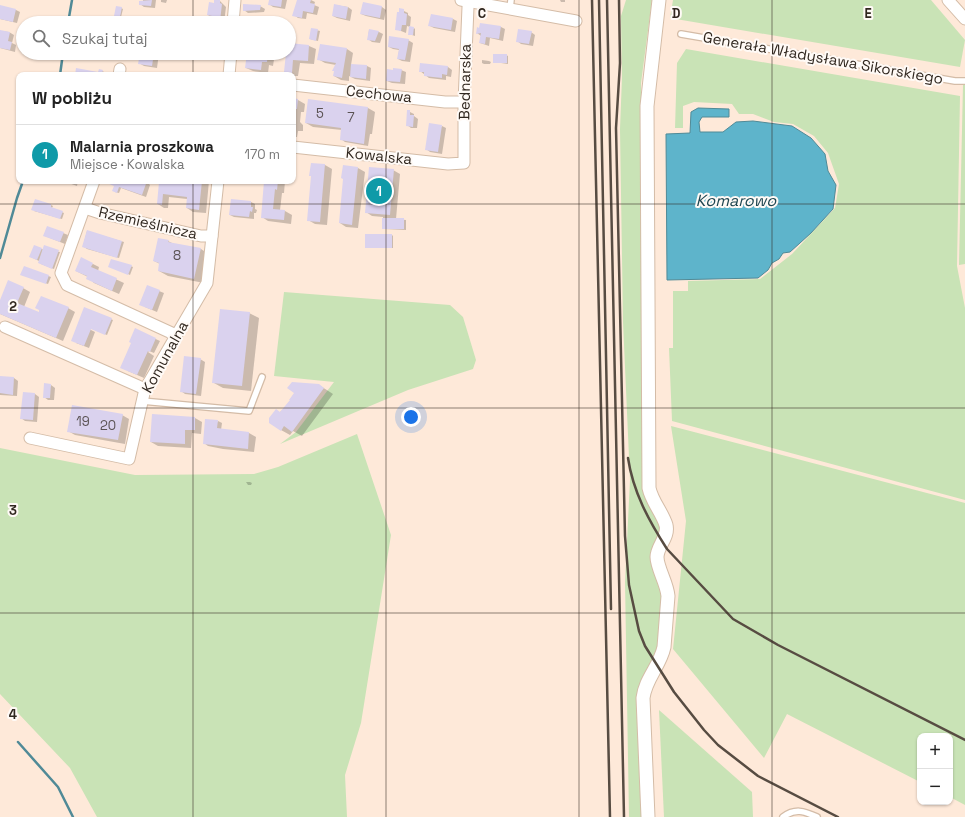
<!DOCTYPE html>
<html lang="pl">
<meta charset="utf-8">
<style>
body{margin:0;font-family:"Space Grotesk",sans-serif;background:#f2f2f2;color:#222}
.controls{position:absolute;right:12px;bottom:12px;display:grid;overflow:hidden;border-radius:8px;box-shadow:0 1px 3px #0004}
.controls button{width:36px;height:36px;display:grid;place-items:center;padding:0;border:0;border-bottom:1px solid #e0e0e0;background:#fff;color:#222;font:20px sans-serif}
.you{position:absolute;left:411px;top:417px;width:14px;height:14px;margin:-10px;border:3px solid #fff;border-radius:50%;background:#1a73e8;box-shadow:0 0 0 6px #1a73e833}
.badge{display:grid;place-items:center;width:26px;height:26px;border-radius:50%;background:#db2777;color:#fff;font-size:13px;font-weight:700}
.pin{position:absolute;translate:-50% -50%;border:2px solid #fff;box-shadow:0 1px 4px #0006}
.list{margin:0;padding:0;list-style:none}
h2{display:flex;justify-content:space-between;align-items:center;height:52px;margin:0;padding:0 16px;font-size:17px}
h2 small{font-size:13px;font-weight:400;color:#767676}
.list li{display:grid;grid-template-columns:26px 1fr auto;gap:12px;align-items:center;box-sizing:border-box;height:60px;padding:0 16px;border-top:1px solid #e0e0e0}
.list b{display:block;font-size:15px;white-space:nowrap}
.list p{margin:0;font-size:13px;white-space:nowrap;color:#767676}
.list em{font-size:13px;font-style:normal;color:#767676}
.icon{flex:none;width:22px;height:22px;fill:none;stroke:currentColor;stroke-width:2;stroke-linecap:round;stroke-linejoin:round}
.map{position:relative;flex:none;width:965px;height:817px;overflow:hidden}
.search{position:absolute;background:#fff;box-shadow:0 1px 3px #0004;left:16px;top:16px;width:280px;height:44px;display:flex;align-items:center;gap:10px;box-sizing:border-box;padding:0 14px;border-radius:22px;color:#767676;font-size:15px}
.panel{position:absolute;background:#fff;box-shadow:0 1px 3px #0004;left:16px;top:72px;width:280px;height:112px;border-radius:8px}
.map>svg:first-child{display:block}
</style>
<div class="map">
<svg width="965" height="817" viewBox="0 0 965 817">
<rect width="100%" height="100%" fill="#fee9d9"/>
<g fill="#c9e3b6">
<path d="M626 0H652L641 83 643 334 646 493 661 525 662 599 659 649 639 686 636 698 642 817H629L625 582 630 480 623 322 620 129 622 77 621 16Z"/>
<path d="M673 0H931L965 40 960 67 670 18Z"/>
<path d="M686 49 960 96 957 266 965 308V500L672 421 669 348H673V291H688V281L760 279 792 254 835 208 839 184 828 153 814 136 793 124 774 122 753 114H739L732 104 694 102 683 106V128H675L677 63Z"/>
<path d="M963 85H965V264L959 265Z"/>
<path d="M284 292 450 305 463 317 476 360 473 369 408 390 280 444 296 432 334 382 274 376Z"/>
<path d="M671 426 965 503V805L950 797V736H920V782L787 714 764 758 673 649 686 521Z"/>
<path d="M357 434 391 535 361 723 345 775 347 817H97L70 768 0 694V448L135 475 254 474 278 467Z"/>
<path d="M659 710 752 792 753 817H664Z"/>
</g>
<path fill="#5eb4cb" stroke="#508a97" d="M698 108 729 109V117H702L699 122 700 132H723L736 122 753 121 792 126 811 138 825 154 828 171 836 185 833 209 811 233 800 243 790 252 783 253 779 259 772 263 768 270 758 278 667 280 666 134 690 133 691 112Z"/>
<g fill="#0003">
<path d="M143 0H156L155 8 144 7 140 4 143 2Z"/>
<path d="M161 0H167L166 3 161 2Z"/>
<path d="M270 0H287L285 9 273 7 269 4Z"/>
<path d="M298 0H311L315 2 314 5 319 7 317 15 307 13 306 19 298 18 294 15Z"/>
<path d="M560 0H565V2H561Z"/>
<path d="M220 1 226 7 224 23 217 22 213 20V18L208 15 215 4Z"/>
<path d="M363 4 382 7 386 10 384 20 366 16 361 14Z"/>
<path d="M335 5 348 7 352 10 350 21 337 18 333 16Z"/>
<path d="M260 6 265 9 264 12 248 13 244 10Z"/>
<path d="M121 8 123 9 121 17 117 16Z"/>
<path d="M0 9 16 10 20 12 17 23 0 19Z"/>
<path d="M400 9 408 13V15L411 17 410 27 407 26 406 33 396 29Z"/>
<path d="M453 19 457 21 455 32 434 28 430 26Z"/>
<path d="M481 24 501 27 505 29 503 41 490 38 489 46 480 43 481 36 477 33 480 29Z"/>
<path d="M414 28 415 29V36L409 34Z"/>
<path d="M312 29 320 31 318 41 310 39Z"/>
<path d="M369 30 379 32 383 34 380 43 372 42 368 39Z"/>
<path d="M0 31 9 32 14 35 12 43 16 45 15 52 0 48Z"/>
<path d="M531 32 535 35 533 46 521 44 517 41Z"/>
<path d="M408 40 413 43 410 62 402 61 398 59 399 50 393 49 389 47Z"/>
<path d="M289 44 309 46 316 49 314 64 300 63 298 76H293L285 72 287 53H289Z"/>
<path d="M347 49 353 53 351 65 367 66 371 68 370 81 355 79 349 76V81L341 80 334 76 336 65 325 63 318 59Z"/>
<path d="M141 53H159L157 68 144 66 139 63Z"/>
<path d="M248 53H275L273 66 269 65 268 73 253 71 246 68Z"/>
<path d="M506 55 508 56V64L494 62Z"/>
<path d="M482 60 489 61 491 62 490 64H484L482 63Z"/>
<path d="M421 64 448 67 452 70 451 77 446 76V80L429 78 420 71Z"/>
<path d="M99 70 107 73V75H76L99 73Z"/>
<path d="M401 70 406 72 405 84 392 83 387 81Z"/>
<path d="M293 99 298 100 305 104 304 112H301L300 122 303 125V131H298L297 137H293Z"/>
<path d="M309 100 368 108 375 112 372 134H370L368 146 345 142 341 139 342 130 313 127 306 123Z"/>
<path d="M408 111 414 114V116L418 119 417 128H411L407 125Z"/>
<path d="M442 126 446 128 442 154 430 152 426 149Z"/>
<path d="M312 164 325 165 332 169 327 225 315 224 308 220 312 176Z"/>
<path d="M358 168 365 172 358 228 346 227 340 223 344 179Z"/>
<path d="M393 170 400 174 396 219 406 220V230L384 229 383 228V217L372 216 366 212Z"/>
<path d="M63 181H78L77 186Z"/>
<path d="M109 181H149L148 183 150 185 146 197 121 188 119 193 115 192V186Z"/>
<path d="M167 181H209L206 213 193 212 187 208V199L169 197 168 208H164L158 204Z"/>
<path d="M265 181H285L284 193H282L280 210 285 211 292 215 291 224 268 221 262 217Z"/>
<path d="M251 202 255 204V209L257 210 256 213H254V219L234 217 230 215Z"/>
<path d="M51 205 53 206 52 208 64 213 62 219 34 211Z"/>
<path d="M87 231 124 242 119 258 87 249 83 246Z"/>
<path d="M63 233 68 235 65 244 45 236Z"/>
<path d="M392 235 393 236V248H366Z"/>
<path d="M168 241 174 244 201 249 210 255 204 283 168 276 159 271 160 264 154 261Z"/>
<path d="M41 249 60 252 54 269 41 264 39 261 31 257Z"/>
<path d="M93 264 99 267 98 271 124 283 119 294 94 283 88 277 76 271Z"/>
<path d="M125 264 133 267 130 275 126 273Z"/>
<path d="M24 267 51 277 48 284 23 275Z"/>
<path d="M23 288 30 292 24 307 43 315 68 308 75 312 63 341 0 314V302Z"/>
<path d="M159 291 164 293 157 312 145 307Z"/>
<path d="M85 309 113 320 107 335 90 328 89 329 95 332 89 348 76 343Z"/>
<path d="M249 313 259 318 251 391 223 388 214 383Z"/>
<path d="M136 330 160 341 154 353 149 351 148 352 154 356 144 378 128 371Z"/>
<path d="M200 359 205 362 201 396 185 394 181 391Z"/>
<path d="M0 377 14 378 18 381 17 396 0 395Z"/>
<path d="M51 385 55 388 54 400H48L44 397Z"/>
<path d="M319 385 333 394 302 436 293 431 290 435 281 430 280 412Z"/>
<path d="M24 393 35 394 39 397 37 422 25 421 21 418Z"/>
<path d="M122 415 129 419 125 444 75 435 68 431Z"/>
<path d="M153 415 195 418 202 422 201 434 192 433 191 448 158 446 151 442Z"/>
<path d="M218 421 222 423 221 430 249 433 256 437 254 452 223 449 208 446 204 443Z"/>
<path d="M246 482H250L252 483 251 485H248Z"/>
</g>
<g fill="none" stroke-linecap="round" stroke-linejoin="round">
<g stroke="#508a97" stroke-width="2.5">
<path d="M68 23 72 0"/>
<path d="M60 75 63 53"/>
<path d="M0 258 17 198 23 181"/>
<path d="M18 742 58 787 73 817"/>
</g>
</g>
<g fill="#dad2ee">
<path d="M152 0 151 6 139 5V1Z"/>
<path d="M214 0H220V3L222 4 220 21 211 20 212 16 207 15 209 2 214 3Z"/>
<path d="M269 0H282L281 7 268 5Z"/>
<path d="M297 0H311L310 3 315 4 313 13 303 11 302 18 292 16Z"/>
<path d="M363 2 382 6 380 18 360 14Z"/>
<path d="M243 4 261 5 260 10 243 11Z"/>
<path d="M334 4 348 7 346 19 332 16Z"/>
<path d="M0 5 16 9 13 22 0 19Z"/>
<path d="M116 6 122 7 120 17 114 16Z"/>
<path d="M399 8 404 9V13L407 14 406 25H402L401 31 395 30 397 12H399Z"/>
<path d="M431 14 453 18 451 30 428 26Z"/>
<path d="M480 23 501 26 499 39 486 37 485 44 479 43 481 33 476 34 477 27 479 28Z"/>
<path d="M409 26 414 27 413 35H408Z"/>
<path d="M311 28 318 29 316 41 309 39Z"/>
<path d="M369 29 379 31 375 41 367 40Z"/>
<path d="M518 29 532 31 529 44 516 42Z"/>
<path d="M0 30 10 32 8 41 12 42 10 50 0 48Z"/>
<path d="M389 36 409 39 405 60 397 59 399 49 388 47Z"/>
<path d="M289 43 309 45 308 61 293 60 292 73 284 72 286 53H289Z"/>
<path d="M320 44 347 48 342 78 333 76 334 71H332L336 63 317 60Z"/>
<path d="M140 53H154L152 66 138 64Z"/>
<path d="M247 53H268L267 62H262L261 70 245 68Z"/>
<rect x="493" y="54" width="14" height="9"/>
<path d="M420 63 448 66 447 75 442 74V78L424 76V72H419Z"/>
<path d="M351 64 367 65 366 79 350 77Z"/>
<path d="M76 68 98 72 99 69 103 70 102 73 104 74V75H75Z"/>
<path d="M393 68 402 69 400 82 386 81 387 69 393 70Z"/>
<path d="M293 98 298 99 297 109H293Z"/>
<path d="M308 99 368 107 364 144 340 140 341 128 305 123Z"/>
<path d="M407 110H410V115H414L413 127 406 126Z"/>
<path d="M429 123 442 125 438 152 425 150Z"/>
<path d="M311 163 325 164 320 222 307 221 311 176H309Z"/>
<path d="M343 165 358 167 352 225 339 223 343 179 341 178Z"/>
<path d="M369 167 394 169 390 215 365 213Z"/>
<path d="M108 181H147L142 195 119 187 117 193 112 191 114 186 107 183Z"/>
<path d="M166 181H202L199 210 186 208 187 197 163 194 162 205 157 204 159 182H166Z"/>
<path d="M264 181H278L277 190 275 189 273 209 285 210 284 220 261 218Z"/>
<path d="M35 199 51 204V207L63 211 60 219 31 210Z"/>
<path d="M231 199 251 201V207H253L252 212 250 211 249 217 229 215Z"/>
<rect x="382" y="218" width="22" height="11"/>
<path d="M47 226 64 232 60 242 43 236Z"/>
<path d="M87 230 122 241 117 258 82 247Z"/>
<rect x="365" y="234" width="27" height="14"/>
<path d="M158 238 169 240 168 242 201 248 194 279 158 271 159 263 153 261Z"/>
<path d="M34 245 42 248 37 260 29 257Z"/>
<path d="M44 245 59 250 52 269 38 263Z"/>
<path d="M81 257 93 263 91 267 117 278 112 291 86 279 87 276 75 271Z"/>
<path d="M111 259 132 265 128 275 108 267Z"/>
<path d="M24 266 49 275 46 284 20 275Z"/>
<path d="M8 280 24 287 17 303 39 312V310L35 308 41 296 69 307 56 338 0 314V300Z"/>
<path d="M147 285 160 290 152 310 139 305Z"/>
<path d="M84 307 112 318 105 335 91 329 84 346 71 341Z"/>
<path d="M220 309 250 312 242 386 212 383Z"/>
<path d="M135 328 156 338 150 352 148 351 137 375 120 368 131 343 129 342Z"/>
<path d="M184 356 201 358 196 394 180 392Z"/>
<path d="M0 376 14 377 13 395 0 393Z"/>
<path d="M292 382 319 384 324 388 292 432 284 426 281 431 269 423V418L276 409 280 412 290 400H289L294 393 287 388Z"/>
<path d="M44 383 51 384 50 398H43Z"/>
<path d="M23 392 35 393 33 420 20 419Z"/>
<path d="M72 405 123 414 118 440 67 432Z"/>
<path d="M152 414 195 417V430H185V444L150 442Z"/>
<path d="M205 419 218 420 217 428 249 432 248 449 203 444Z"/>
</g>
<g fill="none" stroke-linecap="round" stroke-linejoin="round">
<defs>
<g id="service">
<path d="M510 9 511 0"/>
<path d="M681 34 955 81H965"/>
<path d="M142 401 249 411 262 377"/>
<path d="M783 817C795 808 804 811 817 817"/>
</g>
<g id="minor">
<path d="M461 0 576 21"/>
<path d="M948 0 965 19"/>
<path d="M233 23 235 0"/>
<path d="M119 75 120 69"/>
<path d="M229 75 231 53"/>
<path d="M293 85 445 102H464"/>
<path d="M293 147 448 164 464 163V102L468 7 469 2"/>
<path d="M94 181 61 273 67 285 176 335"/>
<path d="M85 208 100 213 201 236H212"/>
<path d="M5 327 145 389"/>
<path d="M30 438 129 459 145 389 207 283 218 181"/>
</g>
<path id="tertiary" d="M648 817 643 698C645 679 660 666 664 647L668 596C667 583 657 568 657 557 657 546 669 537 666 525 662 512 652 502 649 488L647 106 659 0"/>
</defs>
<use href="#service" stroke="#d4bca7" stroke-width="8"/>
<use href="#minor" stroke="#d4bca7" stroke-width="13"/>
<use href="#tertiary" stroke="#d4bca7" stroke-width="15"/>
<use href="#service" stroke="#fff" stroke-width="5.5"/>
<use href="#minor" stroke="#fff" stroke-width="11"/>
<use href="#tertiary" stroke="#fff" stroke-width="13"/>
<g stroke="#574c42" stroke-width="2.5">
<path d="M592 0 610 817"/>
<path d="M599 0 611 609"/>
<path d="M607 0 624 817"/>
<path d="M619 0 620 63 616 128 625 536 629 585 639 631 645 646 674 692 704 730 718 745 758 776 838 817"/>
<path d="M628 458C633 492 649 521 667 549L733 619 778 645 965 740"/>
</g>
</g>
<path fill="none" stroke="#30271f" stroke-width="1" stroke-opacity="0.55" d="M193 0V23M386 0V817M579 0V817M772 0V817M193 53V75M193 181V817M0 204H965M0 408H965M0 613H965"/>
<g text-anchor="middle" stroke-width="4" stroke-linejoin="round" paint-order="stroke">
<g font-size="13" fill="#5a5253">
<text x="320" y="118">5</text>
<text x="351" y="122">7</text>
<text x="177" y="260">8</text>
<text x="83" y="426">19</text>
<text x="108" y="430">20</text>
</g>
<g font-size="15" fill="#30271f" stroke="#fffaf6">
<text transform="translate(823 58) rotate(10)" y="5">Generała Władysława Sikorskiego</text>
<text transform="translate(465 82) rotate(-89)" y="5">Bednarska</text>
<text transform="translate(379 94) rotate(6)" y="5">Cechowa</text>
<text transform="translate(379 156) rotate(6)" y="5">Kowalska</text>
<text transform="translate(148 223) rotate(13)" y="5">Rzemieślnicza</text>
<text transform="translate(165 357) rotate(-61)" y="5">Komunalna</text>
</g>
<g font-size="16" font-style="italic" fill="#1f4651" stroke="#fffaf6">
<text x="736" y="206">Komarowo</text>
</g>
</g>
<g font-size="13" text-anchor="middle" font-weight="bold" fill="#30271f" stroke="#fffaf6" stroke-width="4" stroke-linejoin="round" paint-order="stroke">
<text x="482" y="18">C</text>
<text x="676" y="18">D</text>
<text x="868" y="18">E</text>
<text x="13" y="311">2</text>
<text x="13" y="515">3</text>
<text x="13" y="719">4</text>
</g>
</svg>
<div class="controls">
<button>+</button>
<button>−</button>
</div>
<div class="you"></div>
<div class="pin badge" style="left:379px;top:191px;background:#0f9aa8">1</div>
<div class="search"><svg class="icon" aria-label="search" viewBox="0 0 24 24"><circle cx="10" cy="10" r="6"/><path d="M15 15l6 6"/></svg>Szukaj tutaj</div>
<section class="panel">
<h2>W pobliżu<small></small></h2>
<ul class="list">
<li><span class="badge" style="background:#0f9aa8">1</span><div><b>Malarnia proszkowa</b><p>Miejsce · Kowalska</p></div><em>170 m</em></li>
</ul>
</section>
</div>
